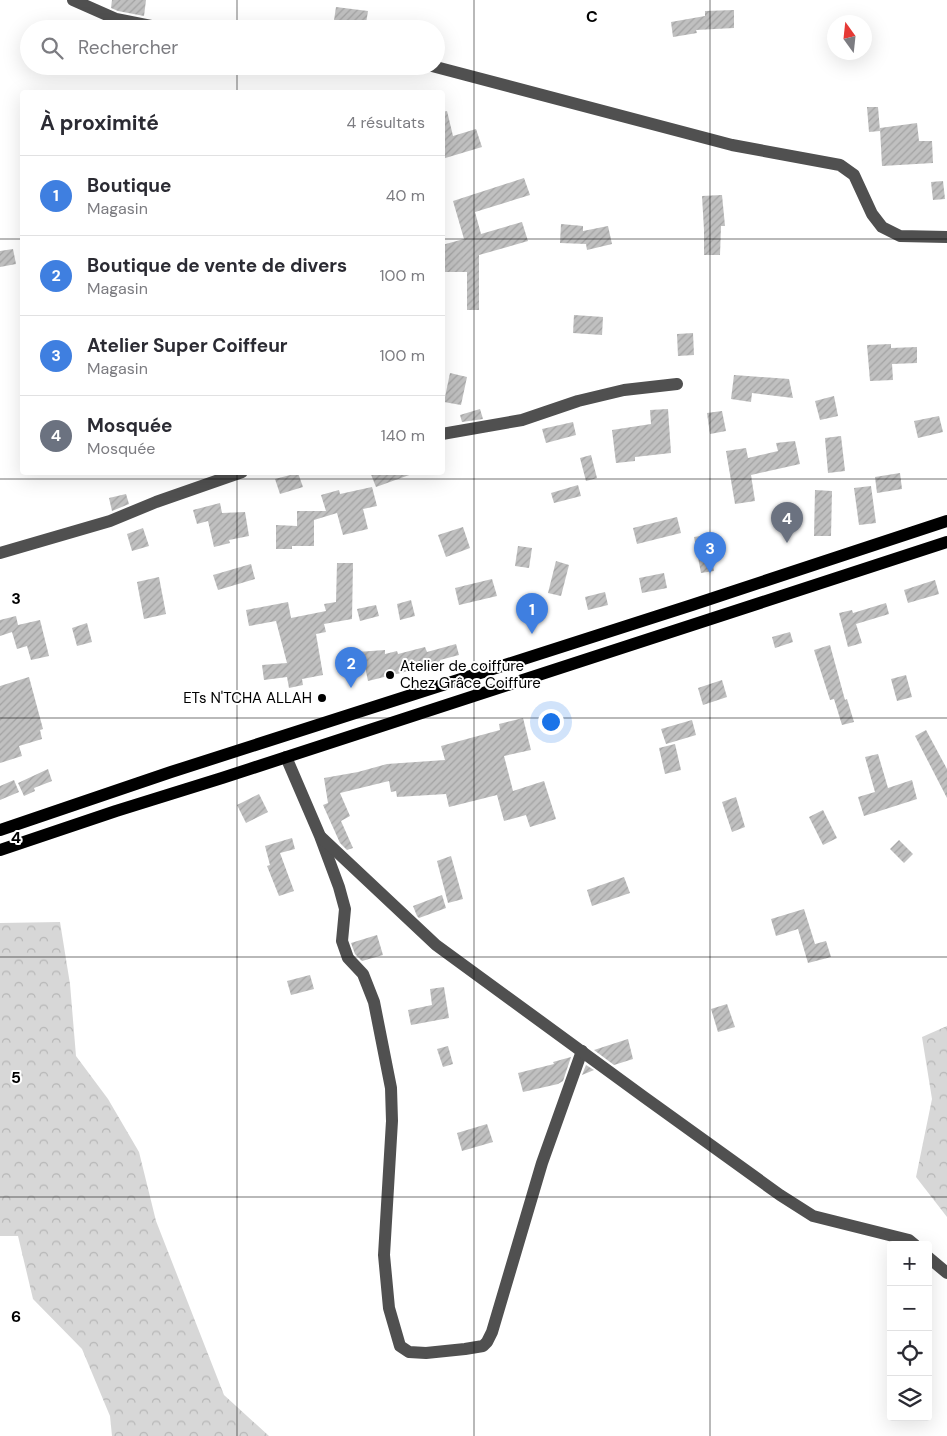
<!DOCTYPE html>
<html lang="fr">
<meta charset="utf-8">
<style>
body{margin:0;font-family:"DM Sans",sans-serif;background:#f2f2f3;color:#2b2b33}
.controls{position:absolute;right:15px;bottom:15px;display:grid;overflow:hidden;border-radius:5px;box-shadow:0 5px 20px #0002}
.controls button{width:45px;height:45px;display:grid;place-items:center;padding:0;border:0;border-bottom:1px solid #e1e1e2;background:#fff;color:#2b2b33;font:25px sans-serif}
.compass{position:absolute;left:827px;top:15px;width:45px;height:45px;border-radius:50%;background:#fff;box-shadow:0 5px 20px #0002;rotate:345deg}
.you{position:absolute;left:550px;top:721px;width:18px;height:18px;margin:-12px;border:4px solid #fff;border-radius:50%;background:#1a73e8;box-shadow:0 0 0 8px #1a73e833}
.badge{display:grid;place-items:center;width:32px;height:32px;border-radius:50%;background:#1a73e8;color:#fff;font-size:16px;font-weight:700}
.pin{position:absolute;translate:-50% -41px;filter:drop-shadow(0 1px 2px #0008)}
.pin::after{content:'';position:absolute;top:26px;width:18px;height:15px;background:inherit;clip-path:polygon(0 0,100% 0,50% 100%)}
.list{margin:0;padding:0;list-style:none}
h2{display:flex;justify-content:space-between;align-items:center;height:65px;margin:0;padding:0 20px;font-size:21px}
h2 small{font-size:16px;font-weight:400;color:#7c7c81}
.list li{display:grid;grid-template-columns:32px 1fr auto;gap:15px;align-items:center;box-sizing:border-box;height:80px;padding:0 20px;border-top:1px solid #e1e1e2}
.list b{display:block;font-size:19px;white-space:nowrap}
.list p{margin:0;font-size:16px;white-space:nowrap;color:#7c7c81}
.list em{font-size:16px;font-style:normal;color:#7c7c81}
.icon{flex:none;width:28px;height:28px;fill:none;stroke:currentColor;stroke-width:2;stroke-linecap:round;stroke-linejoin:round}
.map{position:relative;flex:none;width:947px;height:1436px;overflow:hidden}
.search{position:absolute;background:#fff;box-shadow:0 5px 20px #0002;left:20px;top:20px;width:425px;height:55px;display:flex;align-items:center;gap:12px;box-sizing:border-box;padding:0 18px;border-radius:28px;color:#7c7c81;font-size:19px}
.panel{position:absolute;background:#fff;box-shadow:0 5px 20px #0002;left:20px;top:90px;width:425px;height:385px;border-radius:5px}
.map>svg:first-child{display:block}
</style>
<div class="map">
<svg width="947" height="1436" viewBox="0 0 947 1436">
<defs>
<pattern id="forest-crowns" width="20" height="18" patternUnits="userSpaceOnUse" patternTransform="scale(1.25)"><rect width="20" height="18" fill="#d7d7d7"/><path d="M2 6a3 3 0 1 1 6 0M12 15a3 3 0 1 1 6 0" fill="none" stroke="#b7b7b7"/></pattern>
<pattern id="building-hatch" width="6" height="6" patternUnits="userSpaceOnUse" patternTransform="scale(1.25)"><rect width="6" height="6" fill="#c0c0c0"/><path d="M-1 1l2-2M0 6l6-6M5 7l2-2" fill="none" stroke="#a3a3a3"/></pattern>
</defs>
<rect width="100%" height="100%" fill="#fff"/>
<g fill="url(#forest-crowns)">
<path d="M60 922 70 984 76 1056 108 1099 139 1152 156 1221 224 1395 269 1436H112L110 1416 82 1349 33 1299 18 1236H0V923Z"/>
<path d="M947 1026V1217L916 1177 932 1099 922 1037Z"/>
</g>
<g fill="url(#building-hatch)">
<path d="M112 0H146L144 16 118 11 111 8Z"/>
<path d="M336 7 368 11 365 29 333 27Z"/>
<path d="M734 10V28L696 30 697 33 673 37 671 22 705 16V11Z"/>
<path d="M867 107H878L880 131 869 132Z"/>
<path d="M447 111 453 136 476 129 482 147 442 159V112Z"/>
<path d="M917 123 919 141H932L933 163 882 166 880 128Z"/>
<path d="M524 178 530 195 475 212 481 234 522 222 528 241 479 255V310H467V272H442V245L464 239 453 201Z"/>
<path d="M943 181 945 199 933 200 931 182Z"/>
<path d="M722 195 725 226H721L720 255H704V230L702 196Z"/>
<path d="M561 224 583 226V231L608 226 612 244 587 250 586 244 560 243Z"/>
<path d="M13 249 16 264 0 267V251Z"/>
<path d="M574 315 603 317 602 335 573 333Z"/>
<path d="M693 333 694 355 678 356 677 334Z"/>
<path d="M891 344V348L917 347V363L892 364 893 380 870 381 867 345Z"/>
<path d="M450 373 467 377 461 405 444 402Z"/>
<path d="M734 375 789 379 793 398 752 393 751 402 731 399Z"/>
<path d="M834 396 838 416 820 420 815 401Z"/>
<path d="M480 409 483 419 462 422 460 415Z"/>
<path d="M668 409 671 453 635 457V461L616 463 612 430 651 424 650 410Z"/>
<path d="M722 411 726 431 710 434 707 413Z"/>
<path d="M939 416 943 432 918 438 914 421Z"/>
<path d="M573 422 576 435 546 443 542 429Z"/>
<path d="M841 436 845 471 828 473 825 438Z"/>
<path d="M795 441 800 464 751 475 755 501 735 504 726 451 746 448 748 458 778 451 776 443Z"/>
<path d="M591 455 597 478 586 481 580 458Z"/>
<path d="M370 472H412V474L376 487Z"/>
<path d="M298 473 303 487 280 494 275 479Z"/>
<path d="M900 473 902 489 877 493 875 477Z"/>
<path d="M578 485 581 496 554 503 551 493Z"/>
<path d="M871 486 876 523 859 525 854 488Z"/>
<path d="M372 487 377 506 363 509 368 529 343 535 337 513 314 520V546H292V549H276V525L297 526V511H326L321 495 339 490 340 494Z"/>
<path d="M815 490 832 491 831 536H814Z"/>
<path d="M126 494 129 504 112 511 109 498Z"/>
<path d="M220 503 222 513 245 512 249 536 229 540 230 543 214 547 208 521 197 524 193 510Z"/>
<path d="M677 517 681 533 637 544 633 528Z"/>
<path d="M463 527 470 548 446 557 438 535Z"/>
<path d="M143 528 149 546 132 551 127 534Z"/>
<path d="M707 535 714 571 701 573 694 537Z"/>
<path d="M518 546 532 548 529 568 515 566Z"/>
<path d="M556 561 569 565 561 596 548 593Z"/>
<path d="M337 563H353L352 619 324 624 326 632 316 634 323 675 302 679 303 685 289 688 287 677 264 680 262 665 287 663 276 621 249 626 246 610 288 602 291 618 326 611 324 604 336 602Z"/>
<path d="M251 564 255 579 218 590 213 575Z"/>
<path d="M664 573 667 588 642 593 639 578Z"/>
<path d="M159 577 166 614 144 619 137 582Z"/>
<path d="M492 579 497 596 459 605 455 588Z"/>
<path d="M935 580 939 594 908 603 904 590Z"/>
<path d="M605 592 608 605 588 610 585 597Z"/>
<path d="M411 600 415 616 400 620 397 604Z"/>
<path d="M886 603 889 614 856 624 862 643 848 647 839 613 852 610 853 613Z"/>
<path d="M376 605 379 616 360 621 357 609Z"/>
<path d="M16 616 18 625 40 620 49 656 31 660 27 646 17 649 12 632 0 636V620Z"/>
<path d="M87 623 92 642 77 646 72 628Z"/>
<path d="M790 632 793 642 775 648 772 637Z"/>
<path d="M456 644 459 655 440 660 441 663 368 681 365 667 358 668 357 652 385 650V654L397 651 398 654 425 647 427 652Z"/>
<path d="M830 645 845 700 847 699 854 722 842 725 834 699 830 700 814 650Z"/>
<path d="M906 675 912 697 897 701 891 679Z"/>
<path d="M29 677 43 729 40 730 42 739 19 746 22 756 0 763V686Z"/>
<path d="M722 680 727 697 703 705 698 688Z"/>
<path d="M523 718 531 750 504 756 513 791 544 781 556 819 530 827 526 815 504 821 497 795 449 807 446 794 397 797 396 791 391 792 389 781 340 793 350 816 341 821 353 848 347 850 340 843 323 805 328 803 324 778 358 772 387 764 445 760 441 746 500 730 499 724Z"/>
<path d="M692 720 696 735 666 744 661 729Z"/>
<path d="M926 730 947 769V798L915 736Z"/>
<path d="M675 744 681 770 665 774 659 748Z"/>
<path d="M878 754 888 788 912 780 917 799 864 816 858 797 875 792 865 757Z"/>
<path d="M48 769 52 781 34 788 35 791 24 796 18 783Z"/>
<path d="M14 780 19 792 0 800V786Z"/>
<path d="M259 794 268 812 246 823 237 805Z"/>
<path d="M736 797 745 827 732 832 722 802Z"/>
<path d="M823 810 837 838 823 845 809 817Z"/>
<path d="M292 838 295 849 280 853 294 891 279 896 267 866 270 865 265 846Z"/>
<path d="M899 840 913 854 904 863 890 849Z"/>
<path d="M451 856 463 899 448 903 437 861Z"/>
<path d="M624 877 630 893 592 906 587 890Z"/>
<path d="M442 895 446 908 419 918 417 916 413 906Z"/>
<path d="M804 909 815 944 826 941 831 957 808 963 798 929 776 936 771 919Z"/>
<path d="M377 935 383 955 362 961 355 954 351 943Z"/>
<path d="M310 975 314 989 291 995 287 981Z"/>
<path d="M444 987 449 1018 411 1025 408 1010 432 1005 430 989Z"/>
<path d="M727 1004 735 1027 718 1032 711 1009Z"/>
<path d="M628 1039 633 1059 614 1065 594 1050Z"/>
<path d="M448 1046 453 1064 443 1067 437 1049Z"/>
<path d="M571 1057 563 1081 558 1084 523 1092 518 1073 554 1064 553 1062Z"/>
<path d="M586 1065 594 1070 582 1075Z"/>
<path d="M487 1124 493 1142 462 1151 457 1133Z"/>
</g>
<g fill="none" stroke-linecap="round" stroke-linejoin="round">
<g stroke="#505050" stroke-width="12">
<path d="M73 0 116 19 166 29"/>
<path d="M432 66 732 145 840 165 854 175 872 214 882 227 900 236 947 237"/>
<path d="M442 434 522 420 578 401 624 390 677 384"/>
<path d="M0 553 110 521 156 502 242 472"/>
<path d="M286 757 320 836 339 887 345 909 342 941 348 958 363 974 374 1002 391 1088 392 1121 384 1255 389 1308 400 1346 409 1352 426 1353 465 1349 483 1346 487 1342 492 1332 542 1163 582 1051"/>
<path d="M321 837 436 945 644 1097 780 1195 813 1216 909 1240 915 1245"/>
<path d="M928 1257 947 1273"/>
</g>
<g stroke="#000" stroke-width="12">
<path d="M0 830 171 772 692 605 947 521"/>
<path d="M0 850 116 811 222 778 947 542"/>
</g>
</g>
<path fill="none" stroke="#000" stroke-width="1" stroke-opacity="0.55" d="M237 0V29M474 0V1436M710 0V1436M237 66V92M0 239H22M442 239H947M237 472V1436M0 479H947M0 718H947M0 957H947M0 1197H947"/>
<g fill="#000" stroke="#fff" stroke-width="2">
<circle cx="390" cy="675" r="5"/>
<circle cx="322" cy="698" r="5"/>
</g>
<g text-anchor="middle" stroke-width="4" stroke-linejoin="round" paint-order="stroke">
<g font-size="15" fill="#000" stroke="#fff" text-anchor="start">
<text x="400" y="671">Atelier de coiffure<tspan x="400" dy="17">Chez Grâce Coiffure</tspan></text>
<text x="312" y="703" text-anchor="end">ETs N'TCHA ALLAH</text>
</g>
</g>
<g font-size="16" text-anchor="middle" font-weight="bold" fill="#000" stroke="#fff" stroke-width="4" stroke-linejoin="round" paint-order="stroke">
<text x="592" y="22">C</text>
<text x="16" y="604">3</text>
<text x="16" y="843">4</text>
<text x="16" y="1083">5</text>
<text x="16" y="1322">6</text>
</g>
</svg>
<div class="controls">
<button>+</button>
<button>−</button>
<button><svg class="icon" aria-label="locate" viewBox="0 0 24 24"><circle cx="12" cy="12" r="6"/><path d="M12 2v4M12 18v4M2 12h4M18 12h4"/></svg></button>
<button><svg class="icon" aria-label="layers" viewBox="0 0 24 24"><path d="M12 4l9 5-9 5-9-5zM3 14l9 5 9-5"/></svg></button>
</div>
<svg class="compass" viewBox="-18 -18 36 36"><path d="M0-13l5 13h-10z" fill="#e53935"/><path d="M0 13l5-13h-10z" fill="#7c7c81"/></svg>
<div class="you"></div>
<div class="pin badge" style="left:532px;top:634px;background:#3f7fe0">1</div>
<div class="pin badge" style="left:351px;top:688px;background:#3f7fe0">2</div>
<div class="pin badge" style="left:710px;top:573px;background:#3f7fe0">3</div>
<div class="pin badge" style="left:787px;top:543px;background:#6b7280">4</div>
<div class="search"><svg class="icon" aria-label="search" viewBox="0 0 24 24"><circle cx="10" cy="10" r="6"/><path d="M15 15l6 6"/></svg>Rechercher</div>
<section class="panel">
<h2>À proximité<small>4 résultats</small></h2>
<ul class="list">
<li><span class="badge" style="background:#3f7fe0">1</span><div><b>Boutique</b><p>Magasin</p></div><em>40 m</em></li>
<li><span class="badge" style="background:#3f7fe0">2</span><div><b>Boutique de vente de divers</b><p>Magasin</p></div><em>100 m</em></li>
<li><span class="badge" style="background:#3f7fe0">3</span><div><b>Atelier Super Coiffeur</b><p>Magasin</p></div><em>100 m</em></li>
<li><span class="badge" style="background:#6b7280">4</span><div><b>Mosquée</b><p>Mosquée</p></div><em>140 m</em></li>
</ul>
</section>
</div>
